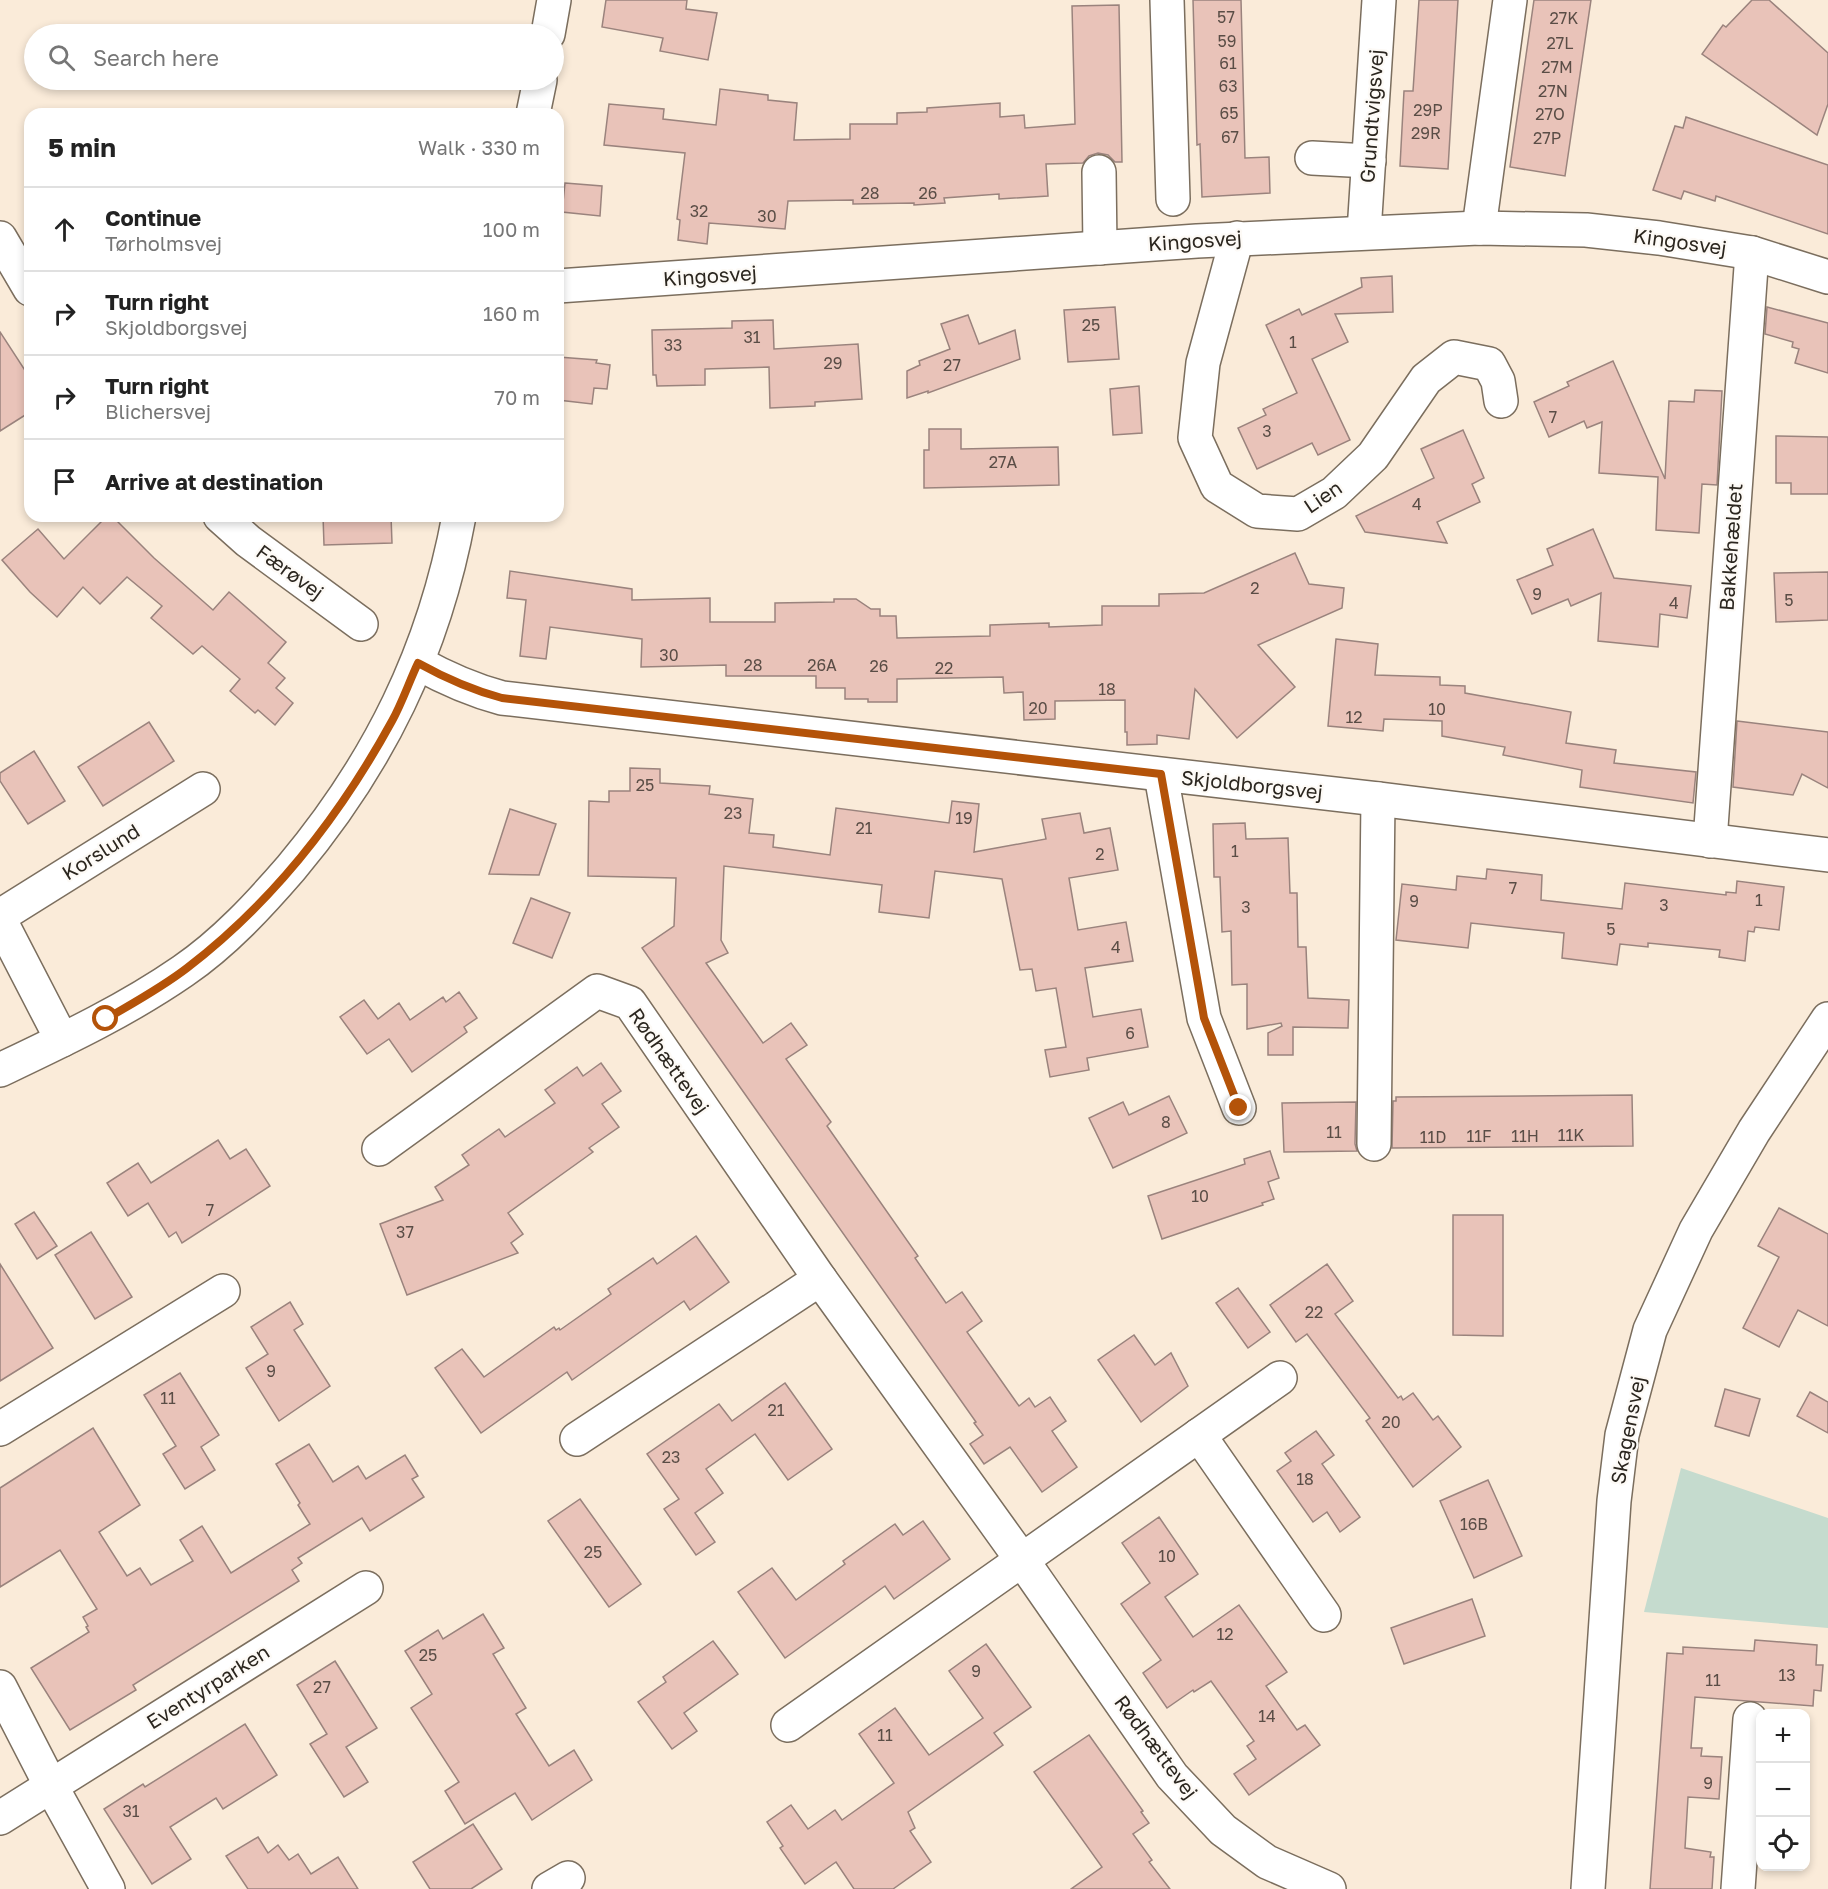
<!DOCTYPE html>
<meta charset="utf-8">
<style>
body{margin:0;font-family:"Golos Text",sans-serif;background:#f6f6f6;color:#222}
.controls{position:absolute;right:18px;bottom:18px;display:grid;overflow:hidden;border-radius:12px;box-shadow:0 3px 9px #0003}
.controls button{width:54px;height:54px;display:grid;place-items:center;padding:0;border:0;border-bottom:2px solid #e0e0e0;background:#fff;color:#222;font:30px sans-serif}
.stop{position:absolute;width:18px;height:18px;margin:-14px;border:4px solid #b45309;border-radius:50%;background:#fff}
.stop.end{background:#b45309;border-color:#fff;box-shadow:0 2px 6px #0008}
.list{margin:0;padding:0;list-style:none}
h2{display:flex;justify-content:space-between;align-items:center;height:78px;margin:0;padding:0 24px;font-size:26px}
h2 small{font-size:20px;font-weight:400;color:#767676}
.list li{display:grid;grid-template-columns:39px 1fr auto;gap:18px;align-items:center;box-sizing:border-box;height:84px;padding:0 24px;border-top:2px solid #e0e0e0}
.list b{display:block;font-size:22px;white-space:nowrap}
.list p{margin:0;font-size:20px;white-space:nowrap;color:#767676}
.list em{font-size:20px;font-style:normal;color:#767676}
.icon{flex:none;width:33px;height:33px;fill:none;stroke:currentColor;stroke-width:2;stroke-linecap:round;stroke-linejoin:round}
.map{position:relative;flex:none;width:1828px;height:1889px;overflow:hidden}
.search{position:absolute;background:#fff;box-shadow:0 3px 9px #0003;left:24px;top:24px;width:540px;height:66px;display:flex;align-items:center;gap:15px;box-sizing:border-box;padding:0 21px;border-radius:33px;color:#767676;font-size:22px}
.panel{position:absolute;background:#fff;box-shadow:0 3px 9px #0003;left:24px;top:108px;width:540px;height:414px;border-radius:18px}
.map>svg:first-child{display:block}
</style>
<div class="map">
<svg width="1828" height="1889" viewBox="0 0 1828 1889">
<rect width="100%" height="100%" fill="#faebd9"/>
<path fill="#c5dbce" d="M1681 1468 1828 1518V1628L1644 1612Z"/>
<g fill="#e9c3b9" stroke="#9a837d" stroke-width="1.5">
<path d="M606 0H687L686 9 717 13 708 60 660 51 663 38 602 27Z"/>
<path d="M1193 0H1241L1245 158 1269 157 1270 193 1202 197 1200 144 1197 145Z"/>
<path d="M1419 0H1458L1448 169 1400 166 1404 91H1413Z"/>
<path d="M1534 0H1591L1565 176 1510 167Z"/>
<path d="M1752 0H1769L1828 53V104L1817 135 1702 54 1723 25 1726 27Z"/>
<path d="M1119 5 1122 162H1115L1108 155 1098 153 1089 156 1083 163 1046 164 1048 196 999 199V194L944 198 945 203 914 205V203L853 204V200L788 201 785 229 709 223 707 244 678 240 680 220 677 219 685 153 604 145 609 104 664 109 663 119 716 125 720 89 768 95V100L797 103 794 140 850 139V124H897V113L927 112V108L1000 103V117L1024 115 1025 128 1075 124 1072 6Z"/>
<path d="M1686 117 1828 165V234L1716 196 1715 201 1684 191 1681 199 1653 190 1675 126 1683 128Z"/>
<path d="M565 183 602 186 600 216 562 212Z"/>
<path d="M1392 276 1393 312 1335 314 1348 342 1312 359 1350 440 1318 455 1312 443 1257 469 1238 428 1266 415 1263 409 1297 393 1266 325 1299 309 1302 315 1362 287 1361 278Z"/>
<path d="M1115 307 1119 359 1068 362 1064 310Z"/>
<path d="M1767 307 1828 323V373L1795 363 1799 349 1792 347 1793 342 1765 334Z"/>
<path d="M968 315 979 344 1015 330 1020 359 928 393V391L907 398V371L920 365 919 361 950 349 941 324Z"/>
<path d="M773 320 774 349 858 344 862 399 815 402V406L770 408 769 367 705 369V385L657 386 656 375H653L652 330 732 328V321Z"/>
<path d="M0 332 30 378V412L0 431Z"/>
<path d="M558 357 597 360 596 363 610 365 607 389 594 388 592 404 558 400Z"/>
<path d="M1613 361 1665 479 1669 401 1694 402 1695 390 1722 391 1717 485 1702 484 1699 533 1656 530 1658 477 1599 473 1602 422 1587 428 1584 421 1549 437 1534 402 1569 386 1567 382Z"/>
<path d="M1139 386 1142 433 1113 435 1110 389Z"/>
<path d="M929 429H961V449L1058 447 1059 485 924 488V450H929Z"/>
<path d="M1463 430 1484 478 1472 484 1480 502 1437 522 1447 543 1365 532 1356 516 1434 478 1421 449Z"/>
<path d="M1776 436 1828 437V494H1791V483H1776Z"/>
<path d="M107 516H112L154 558 213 610 229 592 286 642 268 663 285 678 276 688 293 703 275 725 258 710 255 713 230 691 240 679 202 646 193 654 151 618 162 606 127 577 100 604 83 587 57 617 30 592 2 560 38 529 64 559Z"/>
<path d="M323 516H391L392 543 324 545Z"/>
<path d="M1593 529 1614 578 1691 586 1687 618 1660 614 1658 647 1598 641 1601 593 1571 606 1568 599 1532 614 1517 580 1553 565 1547 549Z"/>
<path d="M1295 553 1309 584 1344 588 1342 608 1258 645 1295 687 1237 738 1195 689 1189 739 1157 735V744L1127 745V732H1125V700L1055 701V719L1024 720 1023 692 1004 693 1003 677 897 679V702H868V699H845V688H816V676H726V665L641 667 642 639 550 627 546 659 520 656 526 600 507 598 510 571 632 589V600L710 598V622H775V603L834 602V599H856L871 609H880V616H896L897 638 990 636V625L1049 623V627L1102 625V606H1159V594L1204 593Z"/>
<path d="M1828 572V620L1776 622 1774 573Z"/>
<path d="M1336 639 1378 644 1375 675 1440 677V685L1465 686V693L1571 712 1566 743 1616 750 1614 763 1696 772 1693 803 1580 787 1582 770 1503 755 1505 747 1442 736V721L1384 719 1383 731 1328 726Z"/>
<path d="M1737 721 1828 732V788L1802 774 1793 795 1733 787Z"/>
<path d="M149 722 174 761 103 806 78 767Z"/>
<path d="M34 751 65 801 28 824 0 781V773Z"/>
<path d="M630 768 660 769V783L710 786 709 794 753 799 749 833 774 835 773 847 830 855 836 808 949 823 952 801 979 804 974 852 1046 839 1042 819 1080 813 1084 833 1110 828 1118 870 1069 878 1078 930 1126 922 1133 961 1085 968 1093 1017 1141 1009 1148 1047 1087 1058 1089 1070 1050 1077 1045 1050 1066 1047 1056 988 1036 991 1032 969 1020 970 1002 879 935 871 929 918 879 912 882 885 724 866 721 940 728 953 706 963 763 1043 791 1023 807 1045 786 1059 831 1122 827 1126 918 1256 915 1258 946 1303 962 1292 982 1321 967 1332 1019 1406 1029 1398 1035 1407 1050 1397 1066 1421 1052 1431 1077 1467 1042 1492 1010 1447 984 1464 970 1444 983 1435 974 1423 976 1422 642 948 674 926 676 878 588 876 589 801 609 802V791H630Z"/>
<path d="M510 809 556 824 539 875 489 874Z"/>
<path d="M1245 823 1246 839 1288 838 1290 893H1297L1298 947H1306L1308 998 1349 1000 1348 1028 1293 1027V1055H1268V1033L1282 1026 1281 1023 1247 1029V984L1232 985 1231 931 1222 932 1220 877H1214L1213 824Z"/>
<path d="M1487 869 1542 875 1541 900 1622 909 1625 883 1726 895V892L1736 893 1737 881 1784 887 1779 930 1755 927 1754 932 1748 931 1745 961 1719 957 1720 950 1648 943V947L1620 944 1617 965 1562 958 1564 933 1471 923 1468 948 1396 940 1402 884 1456 890 1457 876 1486 879Z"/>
<path d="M531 898 570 913 552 958 513 943Z"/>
<path d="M459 992 477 1018 464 1027 467 1032 412 1072 389 1039 367 1054 340 1017 364 1000 378 1019 399 1003 410 1020 443 997 446 1002Z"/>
<path d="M601 1063 621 1091 602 1104 619 1127 589 1148 593 1152 508 1213 523 1234 511 1243 518 1253 407 1295 380 1224 443 1200 435 1187 469 1165 462 1155 499 1129 505 1137 555 1103 545 1090 577 1067 583 1076Z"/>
<path d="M1632 1095 1633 1146 1392 1148 1393 1101H1396V1097Z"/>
<path d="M1169 1096 1187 1133 1113 1168 1089 1118 1123 1102 1129 1115Z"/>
<path d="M1356 1102 1355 1144 1357 1151 1284 1152 1282 1103Z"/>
<path d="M218 1140 230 1159 246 1149 270 1186 182 1243 176 1232 169 1237 148 1203 128 1216 107 1183 138 1163 151 1183Z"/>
<path d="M1270 1151 1279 1178 1268 1182 1274 1199 1262 1203 1263 1205 1162 1239 1148 1196 1245 1164 1244 1159Z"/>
<path d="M1779 1208 1828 1234V1326L1798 1310 1779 1347 1743 1328 1779 1257 1758 1246Z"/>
<path d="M34 1212 57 1246 37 1259 15 1224Z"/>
<path d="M1453 1215H1503V1336L1453 1335Z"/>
<path d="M91 1232 132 1297 95 1319 55 1255Z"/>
<path d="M696 1236 729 1282 690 1310 684 1301 572 1380 567 1372 481 1433 435 1368 462 1349 484 1377 554 1327 556 1330 559 1328 560 1330 611 1294 608 1289 653 1258 657 1264Z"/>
<path d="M0 1264 53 1348 0 1381Z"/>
<path d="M1327 1264 1353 1301 1335 1314 1398 1398 1401 1396 1403 1400 1413 1393 1433 1420 1438 1416 1461 1447 1413 1487 1366 1421 1370 1418 1307 1334 1296 1342 1270 1305Z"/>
<path d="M1238 1288 1270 1332 1248 1348 1216 1303Z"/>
<path d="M290 1302 303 1324 294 1330 330 1386 279 1421 246 1368 268 1354 251 1327Z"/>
<path d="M1134 1335 1155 1365 1171 1353 1188 1386 1141 1422 1098 1360Z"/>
<path d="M180 1373 219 1435 201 1447 215 1470 185 1489 163 1454 176 1446 144 1395Z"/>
<path d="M785 1383 832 1449 788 1480 755 1434 706 1469 723 1493 695 1513 715 1542 696 1555 664 1509 679 1499 647 1454 719 1404 732 1421Z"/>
<path d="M1725 1389 1760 1399 1749 1436 1715 1426Z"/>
<path d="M1810 1392 1828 1402V1433L1797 1416Z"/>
<path d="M93 1428 140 1505 99 1532 127 1576 140 1568 151 1585 193 1561 180 1540 202 1526 231 1573 310 1524 298 1505 300 1503 276 1464 309 1444 333 1482 358 1466 366 1479 405 1455 418 1476 412 1479 424 1497 370 1531 362 1518 298 1558 302 1563 292 1570 299 1581 133 1685 136 1690 70 1730 31 1668 89 1632 86 1627 88 1626 83 1617 97 1609 60 1550 0 1587V1488Z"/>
<path d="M1316 1431 1334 1455 1322 1464 1360 1517 1340 1532 1327 1512 1313 1522 1277 1471 1291 1461 1285 1453Z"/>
<path d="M1488 1480 1522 1556 1474 1578 1440 1501Z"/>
<path d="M580 1499 641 1584 609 1607 548 1521Z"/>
<path d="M1159 1517 1198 1574 1165 1597 1193 1637 1239 1605 1287 1672 1266 1686 1297 1730 1305 1725 1320 1745 1249 1795 1234 1774 1256 1759 1247 1746 1254 1741 1211 1681 1194 1692 1193 1690 1167 1708 1143 1673 1161 1660 1121 1604 1150 1583 1122 1543Z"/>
<path d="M923 1521 950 1559 894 1599 885 1586 785 1658 738 1592 772 1568 796 1600 845 1564 843 1561 895 1524 903 1535Z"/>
<path d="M1472 1599 1485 1636 1404 1664 1391 1628Z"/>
<path d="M483 1614 504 1648 493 1654 526 1708 516 1714 549 1766 574 1750 592 1780 532 1820 515 1793 465 1824 445 1791 459 1782 411 1708 432 1694 405 1651 438 1630 443 1639Z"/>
<path d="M1755 1640 1817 1645 1816 1665H1823L1821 1691 1814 1690 1813 1706 1695 1697 1691 1748H1702L1701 1756 1722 1757 1719 1799 1688 1797 1685 1848 1711 1852 1710 1857H1714L1712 1889H1650L1667 1653 1683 1654V1647L1754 1651Z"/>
<path d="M713 1641 738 1674 684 1713 697 1731 672 1749 638 1702 666 1682 663 1677Z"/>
<path d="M986 1644 1031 1707 994 1733 1003 1745 908 1812 915 1828 910 1831 931 1862 893 1889H854L836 1862 805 1884 780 1848 783 1846 767 1822 791 1805 808 1829 835 1810 842 1820 894 1783 859 1734 895 1708 929 1755 983 1718 949 1671Z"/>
<path d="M335 1661 377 1728 346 1747 368 1782 344 1797 310 1744 327 1734 297 1685Z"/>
<path d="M245 1724 277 1775 223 1809 216 1798 170 1827 191 1859 152 1884 104 1809 143 1784 145 1787Z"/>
<path d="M1089 1735 1143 1811 1141 1812 1149 1823 1133 1834 1152 1860 1149 1862 1170 1889H1071L1102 1867 1034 1772Z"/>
<path d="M473 1824 502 1869 471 1889H430L413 1862Z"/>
<path d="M258 1837 268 1853 278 1845 289 1860 298 1854 311 1874 338 1857 358 1889H248L226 1856Z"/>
</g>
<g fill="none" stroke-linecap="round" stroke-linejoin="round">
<defs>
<g id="minor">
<path d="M1167 0 1173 199"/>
<path d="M548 34 554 0"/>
<path d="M533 114 540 80"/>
<path d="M1312 158 1369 161"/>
<path d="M1099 172 1100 248"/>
<path d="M1479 228 1510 0"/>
<path d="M1364 232 1379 0"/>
<path d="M0 238 30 289"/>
<path d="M1237 238 1203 363 1195 438 1217 486 1257 511 1298 514 1334 493 1373 456 1426 379 1454 357 1489 364 1498 381 1501 401"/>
<path d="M558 286 1197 241 1479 228 1586 230 1659 238 1752 253 1828 277"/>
<path d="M220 516 248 541 361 624"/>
<path d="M418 663C445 678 472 690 502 698L1378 799 1828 855"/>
<path d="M1161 775 1204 1018 1239 1108"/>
<path d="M1710 841 1752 253"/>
<path d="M0 916 203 789"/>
<path d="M0 920 62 1040"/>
<path d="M0 1070C63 1040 125 1011 183 971 224 943 259 905 291 868 379 763 434 651 459 516"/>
<path d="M1374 1144 1378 799"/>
<path d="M379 1149 597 991 630 1003 820 1279 1022 1560 1172 1776 1223 1830 1267 1862 1329 1889"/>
<path d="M0 1429 223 1291"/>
<path d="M1199 1435 1324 1615"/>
<path d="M577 1439 820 1279"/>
<path d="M0 1687 51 1786 108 1889"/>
<path d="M788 1725 1280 1378"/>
<path d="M0 1818 366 1588"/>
<path d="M549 1889 568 1878"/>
<path d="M1588 1889 1614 1501 1622 1435 1650 1330 1696 1230 1754 1131 1828 1019"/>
<path d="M1738 1889 1750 1719"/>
</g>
</defs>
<use href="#minor" stroke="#7b6e5e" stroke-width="36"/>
<use href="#minor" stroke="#fff" stroke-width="33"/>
</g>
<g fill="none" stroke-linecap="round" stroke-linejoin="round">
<path stroke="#b45309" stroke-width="8" d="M106 1019C133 1003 161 988 187 968 273 902 340 816 392 721 402 703 409 682 418 663 445 678 472 690 502 698L1161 774 1204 1018 1239 1108"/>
</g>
<g text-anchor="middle" stroke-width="4.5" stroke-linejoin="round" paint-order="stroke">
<g font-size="16" fill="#5a4d46">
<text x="1226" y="23">57</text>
<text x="1564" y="24">27K</text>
<text x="1227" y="47">59</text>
<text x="1560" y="49">27L</text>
<text x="1228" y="69">61</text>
<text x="1557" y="73">27M</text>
<text x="1228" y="92">63</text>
<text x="1553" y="97">27N</text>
<text x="1428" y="116">29P</text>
<text x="1229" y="119">65</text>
<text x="1550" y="120">27O</text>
<text x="1426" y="139">29R</text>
<text x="1230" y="143">67</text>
<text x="1547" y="144">27P</text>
<text x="870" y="199">28</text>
<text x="928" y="199">26</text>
<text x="699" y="217">32</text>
<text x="767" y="222">30</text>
<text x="1091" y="331">25</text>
<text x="752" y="343">31</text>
<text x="1293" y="348">1</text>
<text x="673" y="351">33</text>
<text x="833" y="369">29</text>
<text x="952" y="371">27</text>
<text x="1553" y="423">7</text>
<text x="1267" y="437">3</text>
<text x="1003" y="468">27A</text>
<text x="1417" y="510">4</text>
<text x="1255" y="594">2</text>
<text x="1537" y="600">9</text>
<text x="1789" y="606">5</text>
<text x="1674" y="609">4</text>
<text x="669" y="661">30</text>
<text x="753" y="671">28</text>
<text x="822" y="671">26A</text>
<text x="879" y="672">26</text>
<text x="944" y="674">22</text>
<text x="1107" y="695">18</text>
<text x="1038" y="714">20</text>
<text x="1437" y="715">10</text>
<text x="1354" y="723">12</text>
<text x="645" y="791">25</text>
<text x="733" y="819">23</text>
<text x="964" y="824">19</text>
<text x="864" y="834">21</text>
<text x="1235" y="857">1</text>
<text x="1100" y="860">2</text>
<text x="1513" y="894">7</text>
<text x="1759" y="906">1</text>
<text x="1414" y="907">9</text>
<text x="1664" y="911">3</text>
<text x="1246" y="913">3</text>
<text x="1611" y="935">5</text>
<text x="1116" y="953">4</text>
<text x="1130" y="1039">6</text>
<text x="1166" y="1128">8</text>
<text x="1334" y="1138">11</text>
<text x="1571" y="1141">11K</text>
<text x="1479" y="1142">11F</text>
<text x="1525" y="1142">11H</text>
<text x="1433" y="1143">11D</text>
<text x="1200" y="1202">10</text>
<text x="210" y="1216">7</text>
<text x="405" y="1238">37</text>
<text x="1314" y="1318">22</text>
<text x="271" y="1377">9</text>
<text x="168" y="1404">11</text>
<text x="776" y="1416">21</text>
<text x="1391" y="1428">20</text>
<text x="671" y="1463">23</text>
<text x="1305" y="1485">18</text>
<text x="1474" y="1530">16B</text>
<text x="593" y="1558">25</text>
<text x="1167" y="1562">10</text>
<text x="1225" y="1640">12</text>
<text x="428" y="1661">25</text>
<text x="976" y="1677">9</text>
<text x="1787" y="1681">13</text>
<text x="1713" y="1686">11</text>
<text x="322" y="1693">27</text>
<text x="1267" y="1722">14</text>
<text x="885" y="1741">11</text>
<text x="1708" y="1789">9</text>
<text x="131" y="1817">31</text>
</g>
<g font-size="20" fill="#2b261f" stroke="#fdfaf6">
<text transform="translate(1372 116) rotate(-86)" y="7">Grundtvigsvej</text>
<text transform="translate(1195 241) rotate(-4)" y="7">Kingosvej</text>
<text transform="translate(1680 242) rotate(8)" y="7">Kingosvej</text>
<text transform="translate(710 276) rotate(-4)" y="7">Kingosvej</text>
<text transform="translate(1323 497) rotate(-34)" y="7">Lien</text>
<text transform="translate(1731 547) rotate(-86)" y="7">Bakkehældet</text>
<text transform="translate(290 572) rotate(36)" y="7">Færøvej</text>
<text transform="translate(1252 785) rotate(6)" y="7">Skjoldborgsvej</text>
<text transform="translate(101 852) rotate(-32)" y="7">Korslund</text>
<text transform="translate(669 1061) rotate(55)" y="7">Rødhættevej</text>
<text transform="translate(1628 1430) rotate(-79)" y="7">Skagensvej</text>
<text transform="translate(208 1687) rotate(-32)" y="7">Eventyrparken</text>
<text transform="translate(1156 1747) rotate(53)" y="7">Rødhættevej</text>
</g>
</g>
</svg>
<div class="controls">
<button>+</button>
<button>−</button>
<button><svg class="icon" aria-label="locate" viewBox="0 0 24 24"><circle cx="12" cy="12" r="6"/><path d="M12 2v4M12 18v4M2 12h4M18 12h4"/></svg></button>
</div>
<div class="stop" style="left:106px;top:1019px"></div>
<div class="stop end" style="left:1239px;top:1108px"></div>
<div class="search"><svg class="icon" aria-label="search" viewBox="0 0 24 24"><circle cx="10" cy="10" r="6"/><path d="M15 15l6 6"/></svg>Search here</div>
<section class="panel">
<h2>5 min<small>Walk · 330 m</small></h2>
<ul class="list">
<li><svg class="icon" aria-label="ahead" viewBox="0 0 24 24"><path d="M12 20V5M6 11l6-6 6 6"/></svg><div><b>Continue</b><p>Tørholmsvej</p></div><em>100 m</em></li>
<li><svg class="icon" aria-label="right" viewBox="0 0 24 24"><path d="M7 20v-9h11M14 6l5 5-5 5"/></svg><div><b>Turn right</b><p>Skjoldborgsvej</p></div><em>160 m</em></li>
<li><svg class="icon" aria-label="right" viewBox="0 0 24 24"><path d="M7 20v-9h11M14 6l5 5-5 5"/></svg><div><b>Turn right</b><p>Blichersvej</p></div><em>70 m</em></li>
<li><svg class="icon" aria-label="arrive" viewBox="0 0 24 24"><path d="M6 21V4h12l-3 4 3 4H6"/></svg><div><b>Arrive at destination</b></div></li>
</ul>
</section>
</div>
